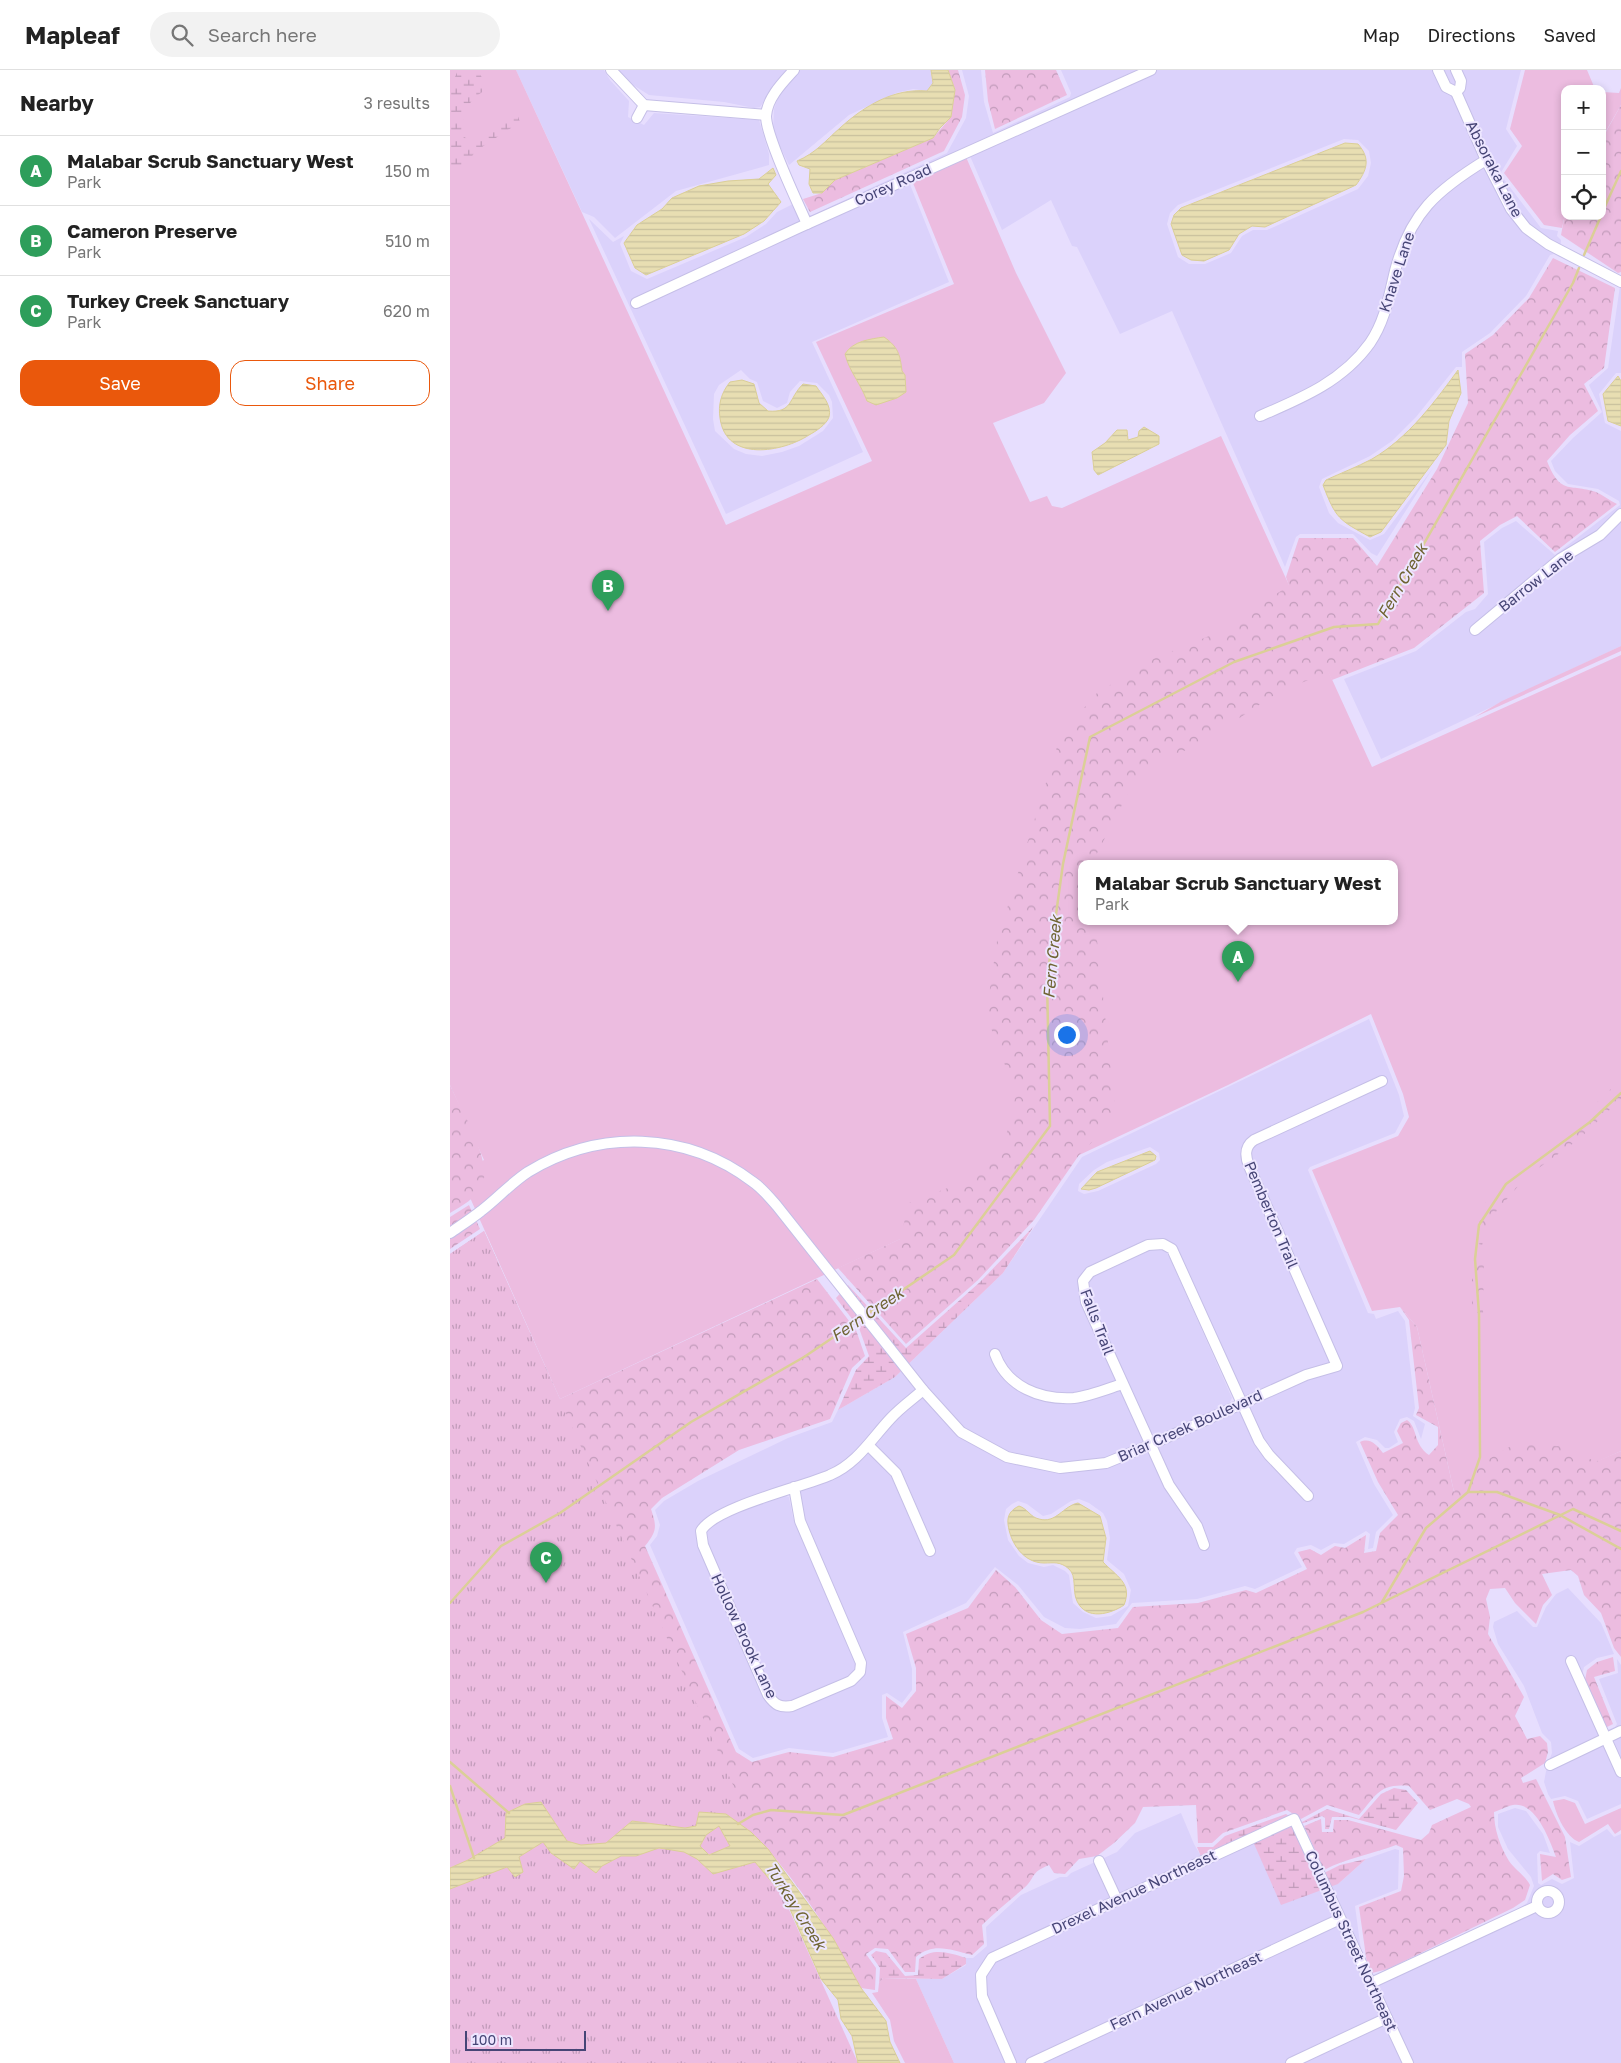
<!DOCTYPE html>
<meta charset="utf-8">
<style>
body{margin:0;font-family:"Golos Text",sans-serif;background:#f2f2f2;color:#222}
.controls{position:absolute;right:15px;top:15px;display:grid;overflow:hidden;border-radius:10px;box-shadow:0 2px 8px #0003}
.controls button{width:45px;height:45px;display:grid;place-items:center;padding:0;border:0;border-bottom:1px solid #e0e0e0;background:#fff;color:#222;font:25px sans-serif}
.scale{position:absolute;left:15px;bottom:12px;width:121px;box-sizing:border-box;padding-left:5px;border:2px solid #464576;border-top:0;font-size:14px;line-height:18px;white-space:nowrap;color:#464576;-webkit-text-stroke:4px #ede6ff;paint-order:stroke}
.you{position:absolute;left:616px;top:964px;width:18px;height:18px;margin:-12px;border:4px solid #fff;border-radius:50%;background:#1a73e8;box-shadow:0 0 0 8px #1a73e833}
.badge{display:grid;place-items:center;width:32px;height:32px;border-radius:50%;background:#ea580c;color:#fff;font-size:16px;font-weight:700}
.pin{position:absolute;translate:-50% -41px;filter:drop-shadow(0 1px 2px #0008)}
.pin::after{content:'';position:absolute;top:26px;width:18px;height:15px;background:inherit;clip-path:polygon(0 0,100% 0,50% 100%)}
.popup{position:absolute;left:628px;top:790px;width:320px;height:65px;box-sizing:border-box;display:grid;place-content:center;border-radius:10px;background:#fff;filter:drop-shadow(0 1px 4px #0005);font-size:16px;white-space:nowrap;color:#767676}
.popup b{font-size:19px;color:#222}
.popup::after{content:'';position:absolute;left:50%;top:100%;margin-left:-10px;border:10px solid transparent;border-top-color:#fff}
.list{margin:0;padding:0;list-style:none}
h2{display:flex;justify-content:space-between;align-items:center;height:65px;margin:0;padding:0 20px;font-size:21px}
h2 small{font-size:16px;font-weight:400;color:#767676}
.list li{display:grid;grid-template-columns:32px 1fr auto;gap:15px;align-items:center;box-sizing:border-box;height:70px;padding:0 20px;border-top:1px solid #e0e0e0}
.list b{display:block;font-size:19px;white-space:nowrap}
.list p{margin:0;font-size:16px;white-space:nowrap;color:#767676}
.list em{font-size:16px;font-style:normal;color:#767676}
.actions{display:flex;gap:10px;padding:15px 20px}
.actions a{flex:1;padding:11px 0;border:1px solid #ea580c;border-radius:15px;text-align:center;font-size:18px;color:#ea580c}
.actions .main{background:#ea580c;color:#fff}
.icon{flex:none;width:28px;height:28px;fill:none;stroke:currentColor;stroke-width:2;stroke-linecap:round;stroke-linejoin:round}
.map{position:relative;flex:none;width:1171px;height:1993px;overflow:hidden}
header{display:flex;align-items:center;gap:30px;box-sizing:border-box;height:70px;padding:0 25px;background:#fff;border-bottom:1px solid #e0e0e0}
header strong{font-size:24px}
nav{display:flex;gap:28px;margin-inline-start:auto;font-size:18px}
.search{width:350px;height:45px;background:#f2f2f2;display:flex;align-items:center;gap:12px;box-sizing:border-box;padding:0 18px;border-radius:28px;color:#767676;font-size:19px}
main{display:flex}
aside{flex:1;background:#fff}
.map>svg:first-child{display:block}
</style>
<header>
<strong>Mapleaf</strong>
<div class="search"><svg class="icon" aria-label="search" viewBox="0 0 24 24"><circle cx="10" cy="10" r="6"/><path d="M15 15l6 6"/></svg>Search here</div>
<nav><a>Map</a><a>Directions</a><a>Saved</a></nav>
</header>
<main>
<aside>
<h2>Nearby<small>3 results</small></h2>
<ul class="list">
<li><span class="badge" style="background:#2e9e5b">A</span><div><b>Malabar Scrub Sanctuary West</b><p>Park</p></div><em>150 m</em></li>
<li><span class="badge" style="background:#2e9e5b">B</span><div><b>Cameron Preserve</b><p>Park</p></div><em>510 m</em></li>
<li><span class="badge" style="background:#2e9e5b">C</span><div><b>Turkey Creek Sanctuary</b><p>Park</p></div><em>620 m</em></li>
</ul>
<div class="actions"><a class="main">Save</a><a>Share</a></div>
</aside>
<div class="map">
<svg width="1171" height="1993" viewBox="0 0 1171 1993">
<defs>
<pattern id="forest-crowns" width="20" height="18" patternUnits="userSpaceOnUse" patternTransform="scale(1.25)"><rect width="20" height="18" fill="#ecbce0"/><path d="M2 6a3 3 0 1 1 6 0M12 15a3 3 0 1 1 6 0" fill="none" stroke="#c19bba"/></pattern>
<pattern id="wetland-marsh" width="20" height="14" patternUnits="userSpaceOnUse" patternTransform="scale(1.25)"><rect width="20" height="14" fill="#ecbce0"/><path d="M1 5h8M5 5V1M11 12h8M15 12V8" fill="none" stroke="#c19bba"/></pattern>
<pattern id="park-tufts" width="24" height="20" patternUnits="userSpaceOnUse" patternTransform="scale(1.25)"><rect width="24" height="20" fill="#ecbce0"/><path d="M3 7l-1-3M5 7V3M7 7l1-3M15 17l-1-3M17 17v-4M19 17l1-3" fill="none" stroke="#c19bba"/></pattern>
<pattern id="water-rules" width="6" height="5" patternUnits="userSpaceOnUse" patternTransform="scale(1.25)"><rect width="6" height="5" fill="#e8deb2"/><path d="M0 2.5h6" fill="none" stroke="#c8c09d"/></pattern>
</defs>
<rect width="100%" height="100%" fill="#e7defe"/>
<g fill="#dbd2fb" fill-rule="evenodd">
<path d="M66 0H154L160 10 179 31 178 47 194 55 204 43 309 50 319 84V95L226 121 165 168 144 147 132 142Z"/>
<path d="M167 0H338L310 37 304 38 274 32 199 25 172 8Z"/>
<path d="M348 0H481L483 13 477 21 463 19 446 23 399 45 339 95 323 62 324 39 331 19Z"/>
<path d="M512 0H531L534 32 543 63 620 27 621 23 611 0H1071L1056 59 1067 76 1050 104 1091 158 1108 161 1107 166 1111 170 1110 187 1104 184 1100 185 1076 226 1040 263 1012 282V297H1006L966 347 942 371 920 386 872 409 869 417 879 443 888 453 920 470 934 464 983 398 927 486 921 483 903 464H850L846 467 835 497 722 241 670 264 627 177 622 176 601 130 552 160 520 86 459 112 499 212 362 272 413 382 276 444 139 149 163 172 174 166 170 174 181 201 197 209 296 167 316 154 327 142 349 131 357 145H362L497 83 516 48 519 26ZM894 69 908 70 919 81 921 93 918 106 908 119 817 160H803L792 166 781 183 755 194H739L728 187 717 154 720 143 728 135ZM291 300 300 309 307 312 313 331 327 338 337 333 340 322 350 311 367 313 379 325 382 332 383 348 373 361 349 376 332 382 312 386 296 384 284 379 265 361 263 349 264 324 269 315Z"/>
<path d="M1171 209V303H1166L1149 324 1155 353 1171 361V576L931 689 894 609 966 581 1016 542 1025 539 1038 524 1034 472 1052 458 1066 451 1105 485 1170 435 1169 431 1148 419 1118 414 1105 401 1101 391 1123 368 1152 342 1139 315 1158 298Z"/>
<path d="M919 949 949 1025 954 1046 945 1063 860 1097 858 1100 918 1243 924 1244 926 1249 948 1241 955 1251 965 1338 963 1346 975 1354 971 1369 964 1351 957 1347 950 1349 944 1362 948 1372 939 1378H935L927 1370 915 1367 906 1372 924 1414 943 1445 926 1462 923 1478 918 1479 920 1464 916 1461 894 1474 884 1473 871 1480 861 1475 847 1478 844 1483 852 1497 805 1519 795 1516 747 1529 682 1533 666 1554 630 1559 615 1558 594 1547 568 1515 545 1497 516 1533 453 1562 462 1599V1620L452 1633 437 1623 432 1625V1648L438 1667 383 1683 339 1678 303 1688 289 1679 200 1475 207 1466 210 1455 205 1440 214 1431 248 1411 338 1368 382 1352 388 1340 445 1307 553 1203 632 1087ZM700 1077 709 1083 710 1090 706 1094 648 1121 634 1124 628 1121 629 1114 644 1100 657 1092ZM707 1174 724 1186 786 1327 783 1336 707 1369 699 1367 631 1215 647 1199ZM337 1421 342 1425 409 1601 401 1609 336 1638 310 1611 250 1463 258 1453ZM629 1429 639 1433 653 1443 657 1451 660 1468 657 1490 674 1504 681 1520 678 1536 661 1546 646 1548 633 1542 623 1533 619 1505 615 1501 603 1495 594 1497 578 1493 569 1486 558 1470 554 1450 556 1439 562 1434 568 1431 577 1434 593 1446 601 1444 621 1431Z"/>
<path d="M700 1178 714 1179 720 1188 782 1328 779 1334 709 1366 699 1362 636 1223 635 1215 639 1208Z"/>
<path d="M330 1424 339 1427 343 1448 406 1591V1600L400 1606 336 1635 322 1628 254 1471 256 1460 261 1455Z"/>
<path d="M1118 1518 1151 1553 1164 1584 1147 1588 1134 1597 1131 1610 1155 1661 1165 1657 1167 1654 1149 1609 1168 1603 1167 1589 1171 1595V1734L1137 1749 1128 1731 1115 1726 1101 1729 1098 1724 1094 1712 1097 1696 1102 1683 1101 1672 1092 1663 1074 1616 1048 1574 1043 1557 1044 1552 1067 1541 1083 1557H1087L1096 1537 1106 1524Z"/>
<path d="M1065 1738 1076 1741 1093 1764 1100 1783 1090 1781 1087 1784 1088 1813 1091 1815 1102 1809 1112 1814 1124 1808 1120 1772 1129 1776 1157 1759 1164 1767 1171 1764V1993H504L466 1909H492L516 1895V1888H523L537 1876 536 1857 571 1825 610 1807H617L621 1803 667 1782 685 1763 731 1743 744 1774 752 1788 801 1767 888 1814 916 1789 945 1779 949 1780 948 1819 905 1836 913 1895 922 1906 940 1902 1064 1842 1077 1833 1084 1816 1081 1807 1058 1779 1048 1757V1744Z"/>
</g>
<g fill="#ecbce0" fill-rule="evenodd">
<path d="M0 0H66L276 455 422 391 366 272 504 214 463 113 516 87 566 203 616 303 594 333 543 353 580 432 597 426 602 436 612 438 771 366 922 697 1171 585V1381L1011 1453 967 1257 950 1237 922 1241 862 1100 948 1066 959 1047 953 1024 921 944 778 1015 110 1329 9 1103 34 1090 0 1015ZM632 793H944V851H632Z"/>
<path d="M1075 0H1137L1145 19H1115V144L1112 158 1094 155 1054 103 1072 76 1060 59Z"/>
<path d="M1171 18V35L1152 68V22L1169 23Z"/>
<path d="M1171 576V581L1025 647 1052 631Z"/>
<path d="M1114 1729 1125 1733 1135 1754 1171 1738V1760L1165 1764 1158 1754 1129 1772C1116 1767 1106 1745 1103 1731Z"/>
<path d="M433 1908 466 1909 504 1993H455L444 1971 440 1950 422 1923 428 1922 429 1913Z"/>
</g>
<g fill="url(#forest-crowns)">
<path d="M498 0H508L515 25 512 47 494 81 360 142 353 129 372 123 385 110 483 68 501 47 505 20Z"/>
<path d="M535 0H606L617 25 545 59 538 31Z"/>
<path d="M1171 35V202L1168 203 1111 165 1115 144V146H1152V69Z"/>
<path d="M1103 188 1165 218 1154 298 1134 314 1148 341 1120 365 1097 391C1111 426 1119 413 1146 422 1153 425 1160 431 1167 434L1105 482 1067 446 1050 455 1030 471 1034 523 964 578 882 610 878 602 829 622 750 674 690 700 642 793H632V851H645L666 1048 629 1085 584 1150 528 1210 456 1274 388 1198 450 1169 459 1133 526 1107 553 1079 566 1024 536 945 547 871 611 664 647 623 703 589 781 557 805 537 839 516 836 507 849 468H903L927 496 987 399 1018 333 1015 284 1043 265 1079 228Z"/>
<path d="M1171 1009V1029L1128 1070 1076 1107 1044 1144 1032 1175 1023 1172 1036 1132 1103 1075Z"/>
<path d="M0 1015C10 1038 44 1093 32 1116 26 1128 12 1136 0 1143Z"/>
<path d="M19 1135 30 1159 0 1179V1147Z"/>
<path d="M34 1161 110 1329 367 1209 406 1260 415 1286 402 1298 380 1349 289 1380 212 1428 201 1439C207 1457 207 1461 195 1476L286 1682 302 1692 339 1682 383 1687 443 1669 436 1648V1626L452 1638 466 1621V1598L456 1564 518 1538 546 1500 565 1517 591 1550 612 1564 668 1558 683 1537 748 1533 796 1520 806 1523 857 1499 848 1482 860 1479 871 1485 885 1476 895 1478 916 1465 914 1483 926 1481 930 1463 948 1445 928 1412 910 1372C920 1367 927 1375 933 1383L953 1373 947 1361 951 1353 957 1350C968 1358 963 1374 979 1385L988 1375V1357L966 1345 969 1338 959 1250 950 1237 967 1257 1004 1422 1020 1400 1066 1373 1121 1377 1145 1392 1171 1381V1587L1164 1578 1151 1543 1134 1525 1128 1506 1121 1500 1092 1504 1102 1525 1093 1535 1086 1554 1065 1533 1055 1518 1040 1519 1036 1529 1040 1547 1038 1564 1074 1627 1065 1646 1077 1669 1090 1666 1097 1673 1098 1682 1095 1693 1071 1708 1073 1713 1086 1709 1115 1767 1121 1807 1112 1810 1103 1804 1092 1811 1090 1784 1106 1787C1100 1771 1086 1731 1063 1735 1057 1736 1050 1740 1044 1742 1044 1759 1050 1776 1059 1791 1065 1800 1075 1805 1080 1815L1075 1830 1063 1838 938 1899 922 1903 917 1894 909 1837 951 1821 954 1806 953 1778 946 1775C922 1784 897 1788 874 1800L854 1756 871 1749 872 1762H883L884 1750H898L971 1770 979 1763 982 1755 1021 1737 1019 1734 1007 1729 980 1740 959 1716C929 1713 926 1726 909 1745L877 1735 851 1749 837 1740 773 1763 762 1773H748L746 1735 693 1737 685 1753 664 1773 647 1786 629 1789 615 1804 604 1803 599 1795C579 1803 586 1808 574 1818 559 1831 545 1842 532 1855L534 1874 522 1885C500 1880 484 1872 466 1887L465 1902H455L438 1879 425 1878 416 1884 426 1898 425 1920 411 1918C380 1862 346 1807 301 1762L0 1184Z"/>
<path d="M1034 1191 1033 1244 1022 1242V1197Z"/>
<path d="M1163 1587 1165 1601 1144 1607 1163 1654 1155 1658 1135 1610 1137 1600 1147 1592Z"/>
</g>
<g fill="url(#wetland-marsh)">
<path d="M8 0H27L39 18C17 30 12 42 12 66L24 72 66 41 70 52 26 81 12 99 0 107V19Z"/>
<path d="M584 1156 553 1203 445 1307 388 1340 406 1300 419 1286 409 1258 386 1228 398 1215 456 1278 530 1212Z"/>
<path d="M944 1718 956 1720 968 1733 946 1760 899 1747H882L879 1759H875V1748L872 1746 851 1754 874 1803 890 1795 916 1789 888 1814 831 1835 801 1767 752 1789 747 1777H763L775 1766 836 1744 850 1753 877 1739 909 1749 931 1724Z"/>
<path d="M426 1881 436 1883 455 1906 468 1905 469 1889C484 1877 500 1883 516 1888V1894L492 1909 433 1908 429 1913 430 1898 421 1885Z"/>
</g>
<path fill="url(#park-tufts)" d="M34 1161 408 1993H0V1184Z"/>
<g fill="url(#water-rules)" stroke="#dbcf97" fill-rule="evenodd">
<path d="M481 0H498L505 20 501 47 490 58 483 68 385 110 372 123H363L359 114 360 99 349 95 347 91C366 83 375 71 390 58 414 36 444 18 477 21L483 13Z"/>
<path d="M895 73 908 74C921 89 917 100 906 115L815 157 802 156 789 164 779 180 754 191 741 190 732 185 721 154 724 145 731 138Z"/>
<path d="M323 98 326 105 318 114 331 132 314 151 294 164 196 205 185 198 174 173 187 155 212 139 222 128 249 116 278 111 309 109Z"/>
<path d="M434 267C448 277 450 284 452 301L455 305 456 322 447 328 426 335 417 331C411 314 399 301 395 284 403 271 420 269 434 267Z"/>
<path d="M1008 300 1011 323 999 351 996 375 931 462 920 467C889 450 886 449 873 415L876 410C891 403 907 397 922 389 958 368 984 333 1008 300Z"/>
<path d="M1168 306 1171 311V356L1158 351 1153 324Z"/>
<path d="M292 310 304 314 309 333 318 341C343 343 338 329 353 314L366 316C372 325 382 335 379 347 376 355 366 361 359 365 333 382 276 393 270 348 268 335 271 323 280 312Z"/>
<path d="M694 357 709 366V374L648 405 644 400 642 382 655 373 667 360H677L678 370 688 367 689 361Z"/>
<path d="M700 1081 706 1086 705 1090 646 1118 639 1120 631 1119 647 1102Z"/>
<path d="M628 1433 650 1446 656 1468 653 1492C666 1506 683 1513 674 1535 661 1544 636 1551 627 1531 622 1521 627 1506 619 1499 610 1491 604 1493 594 1493 573 1493 560 1472 558 1454 557 1445 561 1440 569 1436 578 1439 580 1447 589 1449 606 1454 613 1436 628 1433Z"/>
<path d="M91 1732 117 1771 131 1775 156 1773 182 1751 235 1758 246 1756 249 1742 276 1744 301 1762 318 1779 383 1868 411 1918 436 1951 440 1972 450 1993H408L402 1966 391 1949 388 1930 371 1909 335 1828 305 1792 263 1804 247 1789 234 1782 209 1778 186 1786H171L152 1796 146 1803 130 1791 124 1799 101 1783 93 1772 69 1787 73 1802 65 1807 57 1797 0 1819V1798L18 1790 55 1768 56 1743 75 1734ZM269 1756 280 1776 259 1785 250 1776 256 1765Z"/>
</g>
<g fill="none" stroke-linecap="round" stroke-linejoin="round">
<g stroke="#dbcf97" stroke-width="2.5">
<path d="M1152 143 1171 101"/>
<path d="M1134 185 1151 146"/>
<path d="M416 1245 504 1185 600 1056 597 909 613 794 640 667 784 592 884 557 928 554 1123 213 1129 198"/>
<path d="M1018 1422H1047L1110 1445 1171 1479"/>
<path d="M932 1532 976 1458 1018 1422 1030 1387 1029 1244 1025 1189 1029 1155 1056 1114 1140 1052 1171 1023"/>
<path d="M0 1533 51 1476 110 1443 241 1352 354 1287 412 1248"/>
<path d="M0 1692 59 1743"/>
<path d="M0 1716 24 1788"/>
<path d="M288 1754 303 1745 321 1740 393 1745 913 1542 1123 1439 1171 1461"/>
</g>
<defs>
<g id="minor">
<path d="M161 0 194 35 316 45"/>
<path d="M344 0C333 12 317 28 316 46 316 67 347 131 357 154"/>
<path d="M988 0 996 17 1006 22"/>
<path d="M1006 22 1036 90 1061 139 1076 158 1098 174 1171 212"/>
<path d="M1006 22 1010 18 1011 11 1006 0"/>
<path d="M187 48 194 35"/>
<path d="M186 233 348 158 701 0"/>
<path d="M810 346C852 328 893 311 920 273 935 251 939 226 945 201 960 143 987 120 1036 90"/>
<path d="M1025 560 1110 489 1150 465 1171 444"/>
<path d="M0 1163C10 1156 21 1149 31 1141 47 1129 61 1113 78 1102 149 1059 236 1061 303 1112 312 1118 320 1128 327 1136L473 1320 511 1362 557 1387 610 1398 656 1393 700 1375 856 1305 887 1296 799 1096C795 1086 794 1077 804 1070L932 1011"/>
<path d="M545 1284C557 1317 590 1330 624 1328 640 1326 657 1319 672 1314"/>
<path d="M419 1376 446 1403 480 1481"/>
<path d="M344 1417 350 1451 411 1593 410 1602 401 1611 342 1636C330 1638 325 1635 318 1625L253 1475 251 1461C264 1437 353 1417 380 1405 407 1394 422 1368 441 1348 451 1337 463 1329 473 1320"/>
<path d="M754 1475 747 1456 719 1415 636 1232 633 1211 640 1202 698 1175 713 1174 722 1179 809 1371 819 1385 858 1426"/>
<path d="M1121 1591 1171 1702"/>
<path d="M1100 1695 1171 1661"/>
<path d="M649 1791 667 1830"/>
<circle cx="1098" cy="1832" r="11"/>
<path d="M921 1913 1087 1836"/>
<path d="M561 1993 532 1926 531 1905 542 1888 844 1749 958 1993"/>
<path d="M581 1993 890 1849"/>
<path d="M841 1993 937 1948"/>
</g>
</defs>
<use href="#minor" stroke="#c5bfe7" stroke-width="12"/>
<use href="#minor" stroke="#fff" stroke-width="10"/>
</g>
<g text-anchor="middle" stroke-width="4" stroke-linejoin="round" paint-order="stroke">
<g font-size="15" fill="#464576" stroke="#ede6ff">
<text transform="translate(1044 99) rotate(63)" y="5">Absoraka Lane</text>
<text transform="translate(443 115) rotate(-24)" y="5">Corey Road</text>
<text transform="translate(947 202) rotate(-72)" y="5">Knave Lane</text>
<text transform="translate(1086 511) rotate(-38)" y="5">Barrow Lane</text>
<text transform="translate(821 1145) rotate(67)" y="5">Pemberton Trail</text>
<text transform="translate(647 1252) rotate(69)" y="5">Falls Trail</text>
<text transform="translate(740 1356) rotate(-24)" y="5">Briar Creek Boulevard</text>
<text transform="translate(294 1566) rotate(65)" y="5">Hollow Brook Lane</text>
<text transform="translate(684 1822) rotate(-25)" y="5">Drexel Avenue Northeast</text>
<text transform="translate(901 1871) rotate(65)" y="5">Columbus Street Northeast</text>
<text transform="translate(736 1921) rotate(-25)" y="5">Fern Avenue Northeast</text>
</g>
<g font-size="16" font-style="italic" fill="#6f6432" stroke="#ede6ff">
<text transform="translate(952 511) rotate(-60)" y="6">Fern Creek</text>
<text transform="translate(602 887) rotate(-85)" y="6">Fern Creek</text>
<text transform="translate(417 1244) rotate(-34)" y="6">Fern Creek</text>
<text transform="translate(346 1836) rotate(58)" y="6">Turkey Creek</text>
</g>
</g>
</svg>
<div class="controls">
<button>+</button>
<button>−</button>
<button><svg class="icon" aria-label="locate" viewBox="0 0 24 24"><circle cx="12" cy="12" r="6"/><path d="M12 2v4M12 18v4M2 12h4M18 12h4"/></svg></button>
</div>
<div class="scale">100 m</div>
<div class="you"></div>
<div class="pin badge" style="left:788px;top:912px;background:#2e9e5b">A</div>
<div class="popup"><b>Malabar Scrub Sanctuary West</b>Park</div>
<div class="pin badge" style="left:158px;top:541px;background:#2e9e5b">B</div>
<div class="pin badge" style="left:96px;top:1513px;background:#2e9e5b">C</div>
</div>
</main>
